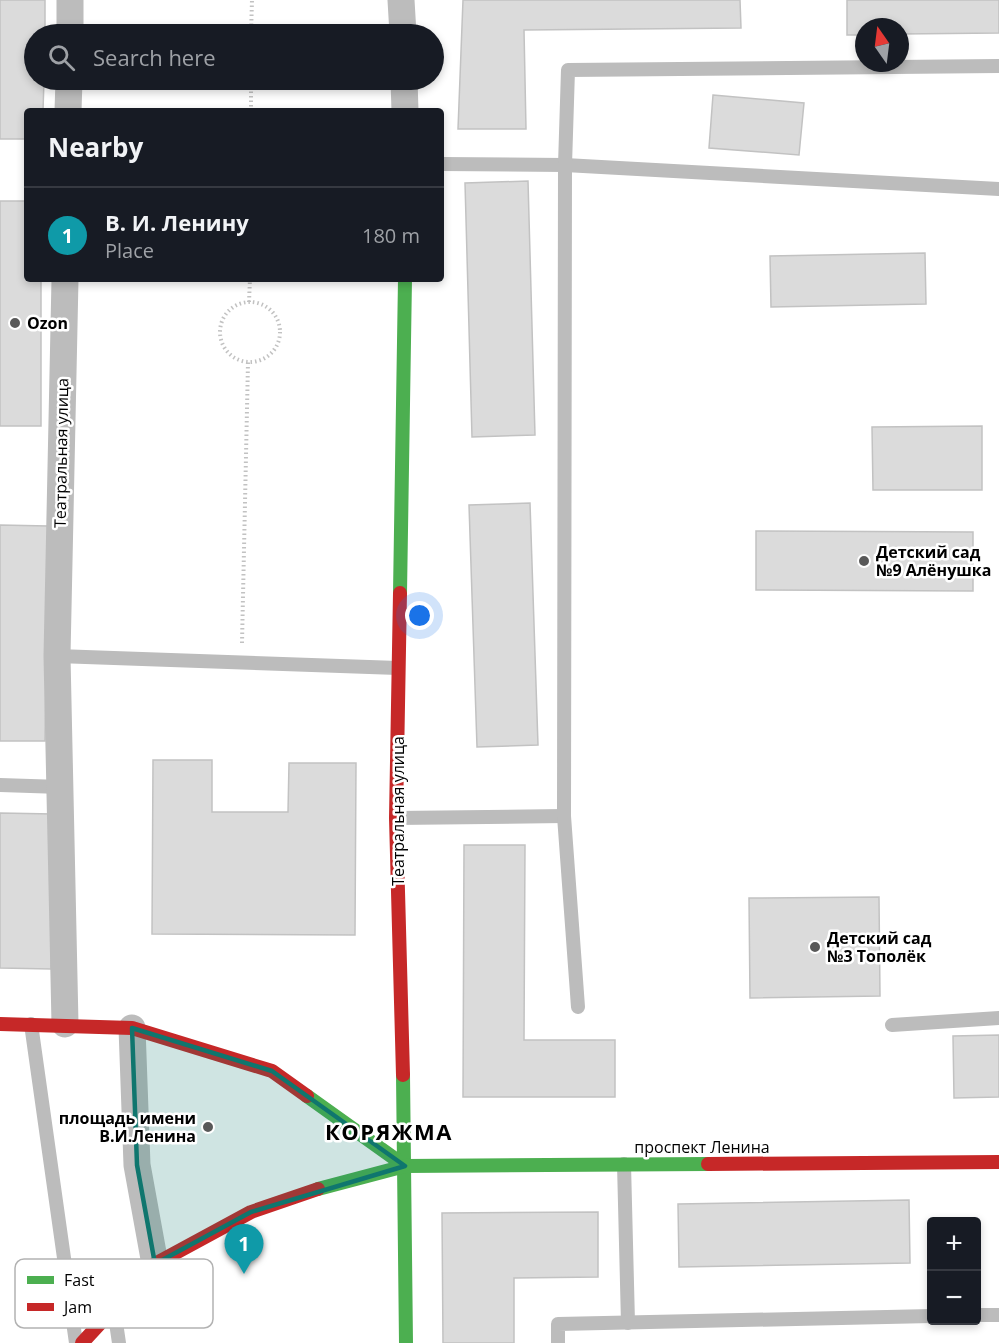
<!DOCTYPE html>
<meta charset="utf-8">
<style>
body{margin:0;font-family:"Open Sans",sans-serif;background:#242831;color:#f1f3f6}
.controls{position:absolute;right:18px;bottom:18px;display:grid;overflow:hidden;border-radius:6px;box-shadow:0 3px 9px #0003}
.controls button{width:54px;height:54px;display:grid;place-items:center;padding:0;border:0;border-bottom:2px solid #363941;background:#171b24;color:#f1f3f6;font:30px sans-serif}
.compass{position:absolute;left:855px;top:18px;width:54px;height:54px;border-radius:50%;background:#171b24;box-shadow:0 3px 9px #0003;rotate:346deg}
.you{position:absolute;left:420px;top:616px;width:21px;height:21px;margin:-15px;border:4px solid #fff;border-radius:50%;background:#1a73e8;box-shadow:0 0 0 9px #1a73e833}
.badge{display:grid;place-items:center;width:39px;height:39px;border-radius:50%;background:#adaeaf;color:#fff;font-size:20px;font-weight:700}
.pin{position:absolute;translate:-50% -50px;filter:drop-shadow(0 2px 3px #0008)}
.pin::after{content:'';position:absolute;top:32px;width:21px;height:18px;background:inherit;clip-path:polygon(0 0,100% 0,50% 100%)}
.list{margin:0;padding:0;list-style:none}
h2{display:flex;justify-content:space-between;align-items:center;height:78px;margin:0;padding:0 24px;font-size:26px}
h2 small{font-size:20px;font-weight:400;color:#9ea1a6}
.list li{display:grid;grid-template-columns:39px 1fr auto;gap:18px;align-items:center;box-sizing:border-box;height:96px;padding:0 24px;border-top:2px solid #363941}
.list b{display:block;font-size:22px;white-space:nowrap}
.list p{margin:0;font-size:20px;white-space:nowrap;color:#9ea1a6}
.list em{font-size:20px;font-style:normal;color:#9ea1a6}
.icon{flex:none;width:33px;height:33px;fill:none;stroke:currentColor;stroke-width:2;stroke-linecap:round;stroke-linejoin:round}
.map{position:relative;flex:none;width:999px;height:1343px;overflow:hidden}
.search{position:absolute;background:#171b24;box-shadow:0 3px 9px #0003;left:24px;top:24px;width:420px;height:66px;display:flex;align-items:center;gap:15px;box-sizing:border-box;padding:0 21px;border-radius:33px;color:#9ea1a6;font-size:22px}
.panel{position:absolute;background:#171b24;box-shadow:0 3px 9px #0003;left:24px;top:108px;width:420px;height:174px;border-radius:6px}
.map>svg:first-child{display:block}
</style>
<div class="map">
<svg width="999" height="1343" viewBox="0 0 999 1343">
<rect width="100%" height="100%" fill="#fff"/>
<g fill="#dbdbdb" stroke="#c2c2c2" stroke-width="1.5">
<path d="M0 0H45V34H34V80H44L43 111H27V139H0Z"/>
<path d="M463 0H740L741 28 524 30 526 129H458Z"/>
<path d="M847 0H999V33L900 34V27H864V35H847Z"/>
<path d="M713 95 804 103 799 155 709 148Z"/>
<path d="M528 181 535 435 472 437 465 183Z"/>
<path d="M0 201H27V279H41V426H0Z"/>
<path d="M925 253 926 304 771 307 770 256Z"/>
<path d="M982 426V490H873L872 427Z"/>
<path d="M530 503 538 745 477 747 469 505Z"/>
<path d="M0 525 48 526 45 741H0Z"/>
<path d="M756 531 973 532V591L756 590Z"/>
<path d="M153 760H212V812H288L289 763H356L355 935 152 934Z"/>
<path d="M0 813 53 814 51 969 0 968Z"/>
<path d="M464 845H525L524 1040H615V1097H463Z"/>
<path d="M879 897 880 996 750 998 749 898Z"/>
<path d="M999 1035V1097L954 1098 953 1036Z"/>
<path d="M909 1200 910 1263 679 1267 678 1204Z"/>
<path d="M598 1212V1277L514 1278V1343H443L442 1213Z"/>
</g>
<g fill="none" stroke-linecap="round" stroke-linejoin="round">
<g stroke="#c2c2c2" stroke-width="4" stroke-dasharray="1.5 3" stroke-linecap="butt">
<path d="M251 34 252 0"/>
<path d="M251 111V80"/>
<path d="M249 302 250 279"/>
<circle cx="250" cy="332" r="30"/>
<path d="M242 643 248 362"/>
</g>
<g stroke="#bcbcbc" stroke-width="14">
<path d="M441 164 565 165 999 189"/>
<path d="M57 656 398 668"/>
<path d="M0 785 61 787"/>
<path d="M396 818 564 816"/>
<path d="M578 1007 564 816 565 165 568 70 999 66"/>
<path d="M31 1024 76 1343"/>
<path d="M892 1025 999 1018"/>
<path d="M624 1164 628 1323"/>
<path d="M114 1309 119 1343"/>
<path d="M976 1315H999"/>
<path d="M558 1343V1324L932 1316"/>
</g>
<g stroke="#bcbcbc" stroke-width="27">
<path d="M401 0 403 34"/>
<path d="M70 34V0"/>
<path d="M404 80 405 111"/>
<path d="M68 111 69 80"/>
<path d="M65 1024 57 656 65 279"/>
<path d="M132 1028 137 1165 155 1264"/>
</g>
<g stroke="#4caf50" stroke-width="14">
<path d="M400 593 405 279"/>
<path d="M403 1075 406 1343"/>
<path d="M307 1096 405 1166"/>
<path d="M318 1189 405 1166 708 1164"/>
</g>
<g stroke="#c62828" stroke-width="14">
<path d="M400 593 396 818 403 1075"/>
<path d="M0 1024 132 1028 272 1071 307 1096"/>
<path d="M708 1164 999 1162"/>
<path d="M82 1343 155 1264 251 1212 318 1189"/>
</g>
</g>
<path fill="#0f766e" fill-opacity="0.2" stroke="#0f766e" stroke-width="4.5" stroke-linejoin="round" d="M132 1028 272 1071 405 1166 251 1212 155 1264 137 1165Z"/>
<g fill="#595959" stroke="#fff" stroke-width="2">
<circle cx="15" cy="323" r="6"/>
<circle cx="864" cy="561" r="6"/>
<circle cx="815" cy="947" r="6"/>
<circle cx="208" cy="1127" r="6"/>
</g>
<g text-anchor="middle" stroke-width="5" stroke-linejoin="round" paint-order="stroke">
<g font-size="16" font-weight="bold" fill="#000" stroke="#fff" text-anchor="start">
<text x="27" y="329">Ozon</text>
<text x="876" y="558">Детский сад<tspan x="876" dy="18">№9 Алёнушка</tspan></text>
<text x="827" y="944">Детский сад<tspan x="827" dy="18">№3 Тополёк</tspan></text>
<text x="196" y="1124" text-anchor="end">площадь имени<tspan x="196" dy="18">В.И.Ленина</tspan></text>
</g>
<g font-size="16" fill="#000" stroke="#fff">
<text transform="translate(61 453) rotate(-89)" y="6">Театральная улица</text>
<text transform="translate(398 811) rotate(-90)" y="6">Театральная улица</text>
<text x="702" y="1153">проспект Ленина</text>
</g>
<g font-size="22" font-weight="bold" letter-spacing="1.5" fill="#000" stroke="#fff">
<text x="389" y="1140">КОРЯЖМА</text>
</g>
</g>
<rect x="15" y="1259" width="198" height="69" rx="9" fill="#fff" stroke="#b2b2b2" stroke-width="1.5"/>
<rect x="27" y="1276" width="27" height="8" fill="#4caf50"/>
<rect x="27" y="1303" width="27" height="8" fill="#c62828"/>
<g font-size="16" fill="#000">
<text x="64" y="1286">Fast</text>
<text x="64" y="1313">Jam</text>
</g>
</svg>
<div class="controls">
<button>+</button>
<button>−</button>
</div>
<svg class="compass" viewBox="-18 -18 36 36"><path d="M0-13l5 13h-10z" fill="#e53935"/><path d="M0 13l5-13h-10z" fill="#9ea1a6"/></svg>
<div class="you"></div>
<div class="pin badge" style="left:244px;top:1274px;background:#0f9aa8">1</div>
<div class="search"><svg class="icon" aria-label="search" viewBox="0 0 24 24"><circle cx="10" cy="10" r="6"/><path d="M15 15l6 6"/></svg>Search here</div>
<section class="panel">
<h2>Nearby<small></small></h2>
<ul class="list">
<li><span class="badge" style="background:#0f9aa8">1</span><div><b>В. И. Ленину</b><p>Place</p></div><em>180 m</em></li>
</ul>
</section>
</div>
